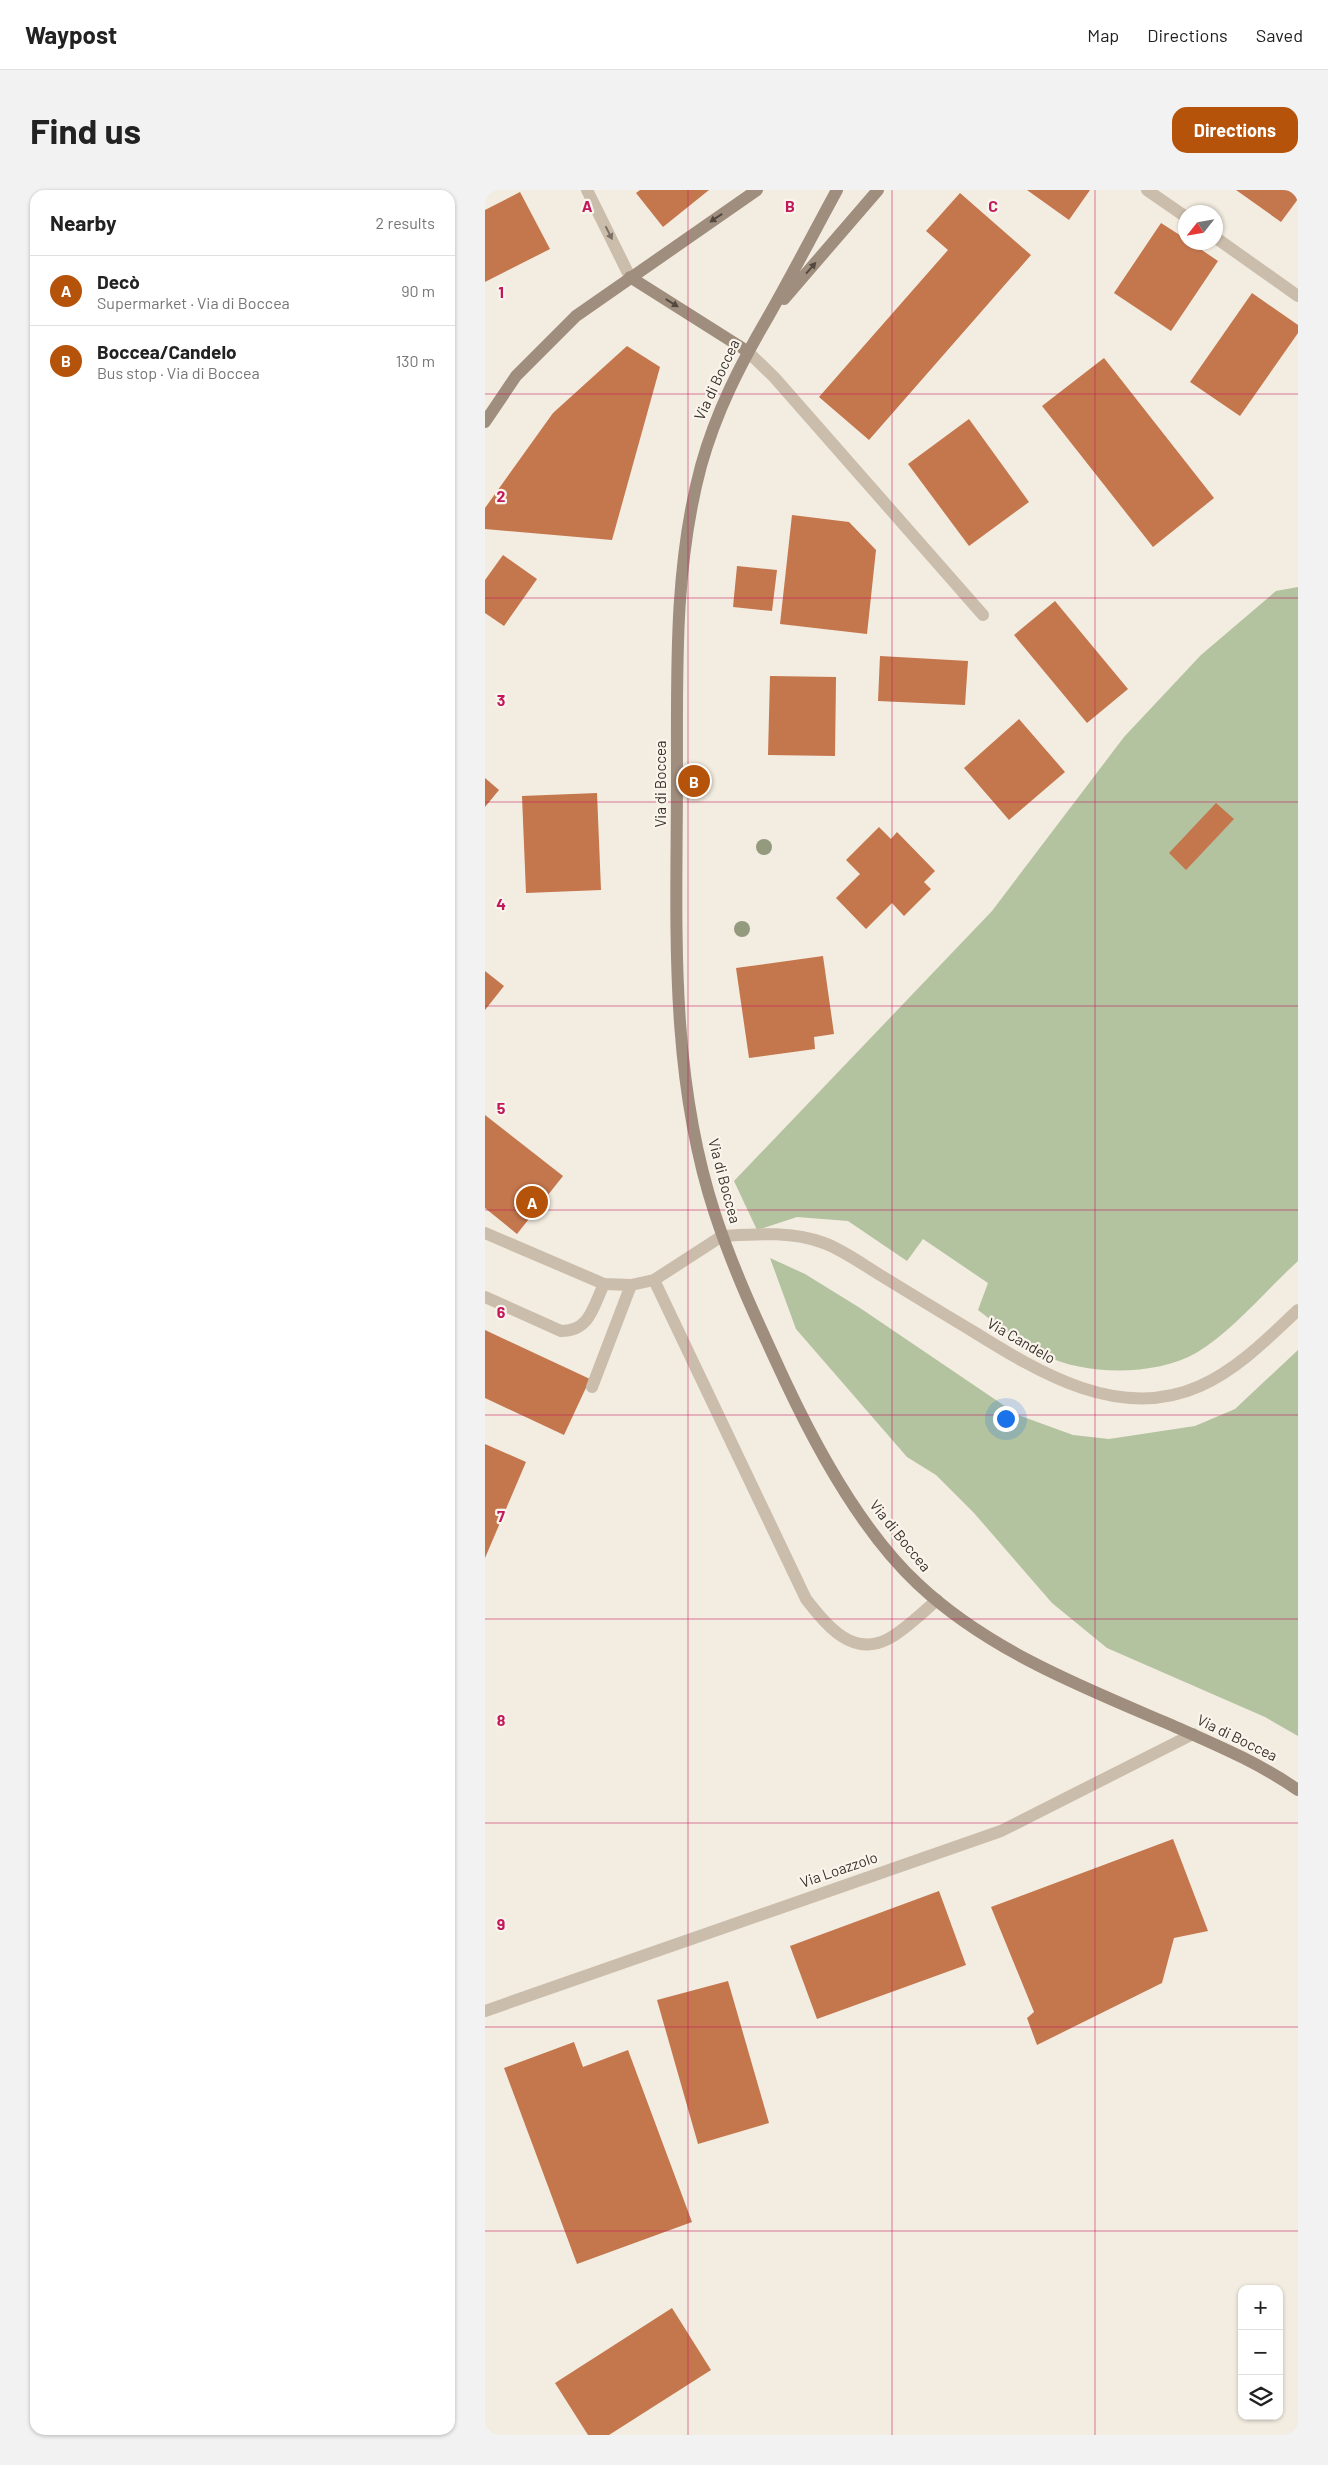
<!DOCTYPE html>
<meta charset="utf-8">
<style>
body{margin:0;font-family:Barlow,sans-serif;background:#f2f2f2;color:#222}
.controls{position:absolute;right:15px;bottom:15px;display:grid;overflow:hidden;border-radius:10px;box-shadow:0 1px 4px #0004}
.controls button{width:45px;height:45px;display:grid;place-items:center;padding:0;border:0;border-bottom:1px solid #e0e0e0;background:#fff;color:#222;font:25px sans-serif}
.compass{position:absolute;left:693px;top:15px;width:45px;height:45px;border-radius:50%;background:#fff;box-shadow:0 1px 4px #0004;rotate:239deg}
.you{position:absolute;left:520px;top:1228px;width:18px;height:18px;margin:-12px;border:4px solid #fff;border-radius:50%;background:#1a73e8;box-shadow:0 0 0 8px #1a73e833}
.badge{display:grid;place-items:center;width:32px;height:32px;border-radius:50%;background:#b45309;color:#fff;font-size:16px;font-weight:700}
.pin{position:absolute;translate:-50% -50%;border:2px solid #fff;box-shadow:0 1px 5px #0006}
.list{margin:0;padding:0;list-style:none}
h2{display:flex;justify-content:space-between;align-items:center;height:65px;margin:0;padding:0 20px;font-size:21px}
h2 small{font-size:16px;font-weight:400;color:#767676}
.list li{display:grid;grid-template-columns:32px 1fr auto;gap:15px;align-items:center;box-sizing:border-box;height:70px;padding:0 20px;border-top:1px solid #e0e0e0}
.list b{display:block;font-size:19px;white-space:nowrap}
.list p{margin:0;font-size:16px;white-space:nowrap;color:#767676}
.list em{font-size:16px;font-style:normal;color:#767676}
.icon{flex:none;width:28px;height:28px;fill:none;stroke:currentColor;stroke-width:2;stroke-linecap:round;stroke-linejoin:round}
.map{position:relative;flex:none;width:813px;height:2245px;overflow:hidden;border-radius:15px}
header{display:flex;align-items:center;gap:30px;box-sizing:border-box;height:70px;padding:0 25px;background:#fff;border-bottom:1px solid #e0e0e0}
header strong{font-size:24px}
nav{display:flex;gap:28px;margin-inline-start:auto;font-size:18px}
.intro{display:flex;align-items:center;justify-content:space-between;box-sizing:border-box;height:120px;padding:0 30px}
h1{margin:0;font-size:35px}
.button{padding:12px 22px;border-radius:15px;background:#b45309;color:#fff;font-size:18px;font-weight:700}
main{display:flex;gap:30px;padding:0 30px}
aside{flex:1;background:#fff;border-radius:15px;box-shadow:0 1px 4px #0004}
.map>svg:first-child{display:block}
</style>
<header>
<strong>Waypost</strong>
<nav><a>Map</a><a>Directions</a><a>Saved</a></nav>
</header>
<div class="intro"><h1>Find us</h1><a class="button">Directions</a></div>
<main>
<aside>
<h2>Nearby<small>2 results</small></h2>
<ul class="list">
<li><span class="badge">A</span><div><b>Decò</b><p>Supermarket · Via di Boccea</p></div><em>90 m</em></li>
<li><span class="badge">B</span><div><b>Boccea/Candelo</b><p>Bus stop · Via di Boccea</p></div><em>130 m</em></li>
</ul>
</aside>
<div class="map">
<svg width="813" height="2245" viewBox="0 0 813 2245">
<rect width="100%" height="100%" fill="#f3ece0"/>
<g fill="#b3c29f">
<path d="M813 397V1071C781 1100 748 1141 711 1163 670 1186 601 1186 559 1165 536 1153 514 1136 493 1120L503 1093 438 1049 422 1071 363 1031 312 1027 272 1040 249 991 507 721 639 547 716 465 791 401Z"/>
<path d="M285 1068 320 1084 375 1118 533 1225 588 1245 624 1249 710 1236 750 1219 813 1160V1546L780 1527 622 1458 567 1413 489 1323 451 1285 422 1267 311 1139Z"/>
</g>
<g fill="#c4764d">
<path d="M155 0H224L178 37 151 3Z"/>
<path d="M542 0H605L584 30Z"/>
<path d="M751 0H813V9L796 32Z"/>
<path d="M35 2 65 59 0 92V20Z"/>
<path d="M475 3 546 65 384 250 334 207 463 60 441 41Z"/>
<path d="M676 33 701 49V52H705L733 71 686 141 629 103Z"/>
<path d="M767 103 813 135V143L755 226 705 192Z"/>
<path d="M142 156 175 177 127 350 0 339V318L68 223Z"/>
<path d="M619 168 729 308 668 357 557 216Z"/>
<path d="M484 229 544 312 484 356 423 274Z"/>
<path d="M307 325 364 332 391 360 382 444 295 434Z"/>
<path d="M18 365 52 389 19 436 0 423V390Z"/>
<path d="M252 376 292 380 287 421 248 417Z"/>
<path d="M570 411 643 499 602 533 529 445Z"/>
<path d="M395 466 483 471 480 515 393 511Z"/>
<path d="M285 486 351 487 350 566 283 565Z"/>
<path d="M534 529 580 582 524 630 479 578Z"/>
<path d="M0 588 14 600 0 617Z"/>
<path d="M112 603 116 700 41 703 37 606Z"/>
<path d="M731 613 749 629 701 680 684 663Z"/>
<path d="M394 637 406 649 412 642 450 681 439 692 446 699 419 726 407 713 381 739 351 708 375 684 361 670Z"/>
<path d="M338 766 349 844 329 847 330 859 264 868 251 778Z"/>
<path d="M0 781 19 796 0 820Z"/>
<path d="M0 925 78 986 32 1044 0 1018Z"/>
<path d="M0 1140 105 1189 79 1245 0 1208Z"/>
<path d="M0 1254 41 1272 0 1368Z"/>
<path d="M688 1649 723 1741 689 1748 677 1793 552 1855 542 1828 549 1822 506 1717Z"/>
<path d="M454 1701 481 1775 332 1829 305 1756Z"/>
<path d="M243 1791 284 1933 213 1954 172 1810Z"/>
<path d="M89 1852 98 1877 143 1860 207 2032 92 2074 19 1878Z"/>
<path d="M187 2118 226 2180 124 2245H103L70 2193Z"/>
</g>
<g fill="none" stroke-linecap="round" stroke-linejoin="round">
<g stroke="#cbbdab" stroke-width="12">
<path d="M0 1043 119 1094 146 1095 169 1090 237 1046"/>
<path d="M169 1090 321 1409C341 1434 366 1468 403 1449 419 1441 438 1422 452 1410"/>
<path d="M0 1107 76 1141C105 1141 108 1117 119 1094"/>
<path d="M107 1197 146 1095"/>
</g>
<g stroke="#cbbdab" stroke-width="12">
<path d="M102 0 145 87"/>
<path d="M662 0 701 27"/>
<path d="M731 48 813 106"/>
<path d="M262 161 289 187 498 425"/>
<path d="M237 1046C271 1044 306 1041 339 1053 358 1060 377 1074 395 1085 426 1104 457 1123 489 1142 555 1183 635 1232 715 1196 753 1179 783 1148 813 1120"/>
<path d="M0 1821 516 1641 708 1544"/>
</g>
<g stroke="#9f8d7d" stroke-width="12">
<path d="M352 0C329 42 307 85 283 127 255 175 231 222 216 276 189 376 192 481 192 583 192 731 183 881 230 1024 249 1082 275 1137 301 1193 333 1261 377 1342 433 1394 503 1460 597 1497 684 1534 729 1554 773 1572 813 1600"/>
<path d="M145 87 262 161"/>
<path d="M299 109 393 0"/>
<path d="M0 232 31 186 91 126 272 0"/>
</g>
</g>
<g fill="#939a7e">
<circle cx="279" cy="657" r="8"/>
<circle cx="257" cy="739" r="8"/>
</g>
<defs><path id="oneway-solid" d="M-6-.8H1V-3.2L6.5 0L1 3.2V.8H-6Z" transform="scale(1.25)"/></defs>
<g fill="#52483f">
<use href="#oneway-solid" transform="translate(231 28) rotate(146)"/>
<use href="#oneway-solid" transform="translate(326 78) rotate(-49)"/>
<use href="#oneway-solid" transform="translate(187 113) rotate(32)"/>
</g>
<use fill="#7b7064" href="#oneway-solid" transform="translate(124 43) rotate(63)"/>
<path fill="none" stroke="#c2185b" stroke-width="1" stroke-opacity="0.55" d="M203 0V2245M407 0V2245M610 0V2245M0 204H813M0 408H813M0 612H813M0 816H813M0 1020H813M0 1225H813M0 1429H813M0 1633H813M0 1837H813M0 2041H813"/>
<g text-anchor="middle" stroke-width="4.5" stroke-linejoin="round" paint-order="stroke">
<g font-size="15" fill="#39312a" stroke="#faf5ec">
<text transform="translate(232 190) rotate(-65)" y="5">Via di Boccea</text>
<text transform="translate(176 594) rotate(-90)" y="5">Via di Boccea</text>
<text transform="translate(239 991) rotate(75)" y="5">Via di Boccea</text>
<text transform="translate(536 1151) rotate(30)" y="5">Via Candelo</text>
<text transform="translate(415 1346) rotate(51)" y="5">Via di Boccea</text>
<text transform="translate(752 1548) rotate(26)" y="5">Via di Boccea</text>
<text transform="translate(354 1680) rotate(-19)" y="5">Via Loazzolo</text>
</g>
</g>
<g font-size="16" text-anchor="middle" font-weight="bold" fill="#c2185b" stroke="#faf5ec" stroke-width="4.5" stroke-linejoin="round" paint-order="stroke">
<text x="102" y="22">A</text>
<text x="305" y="22">B</text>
<text x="508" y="22">C</text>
<text x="16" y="108">1</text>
<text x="16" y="312">2</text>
<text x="16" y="516">3</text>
<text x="16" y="720">4</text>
<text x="16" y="924">5</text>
<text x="16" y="1128">6</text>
<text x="16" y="1332">7</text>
<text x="16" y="1536">8</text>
<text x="16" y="1740">9</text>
</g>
</svg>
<div class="controls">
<button>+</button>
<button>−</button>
<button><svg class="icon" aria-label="layers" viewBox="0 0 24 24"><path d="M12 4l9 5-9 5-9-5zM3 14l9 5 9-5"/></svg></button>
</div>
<svg class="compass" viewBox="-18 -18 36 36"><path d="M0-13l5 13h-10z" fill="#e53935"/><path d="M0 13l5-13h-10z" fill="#767676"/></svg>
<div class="you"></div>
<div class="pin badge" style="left:47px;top:1012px">A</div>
<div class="pin badge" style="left:209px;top:591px">B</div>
</div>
</main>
